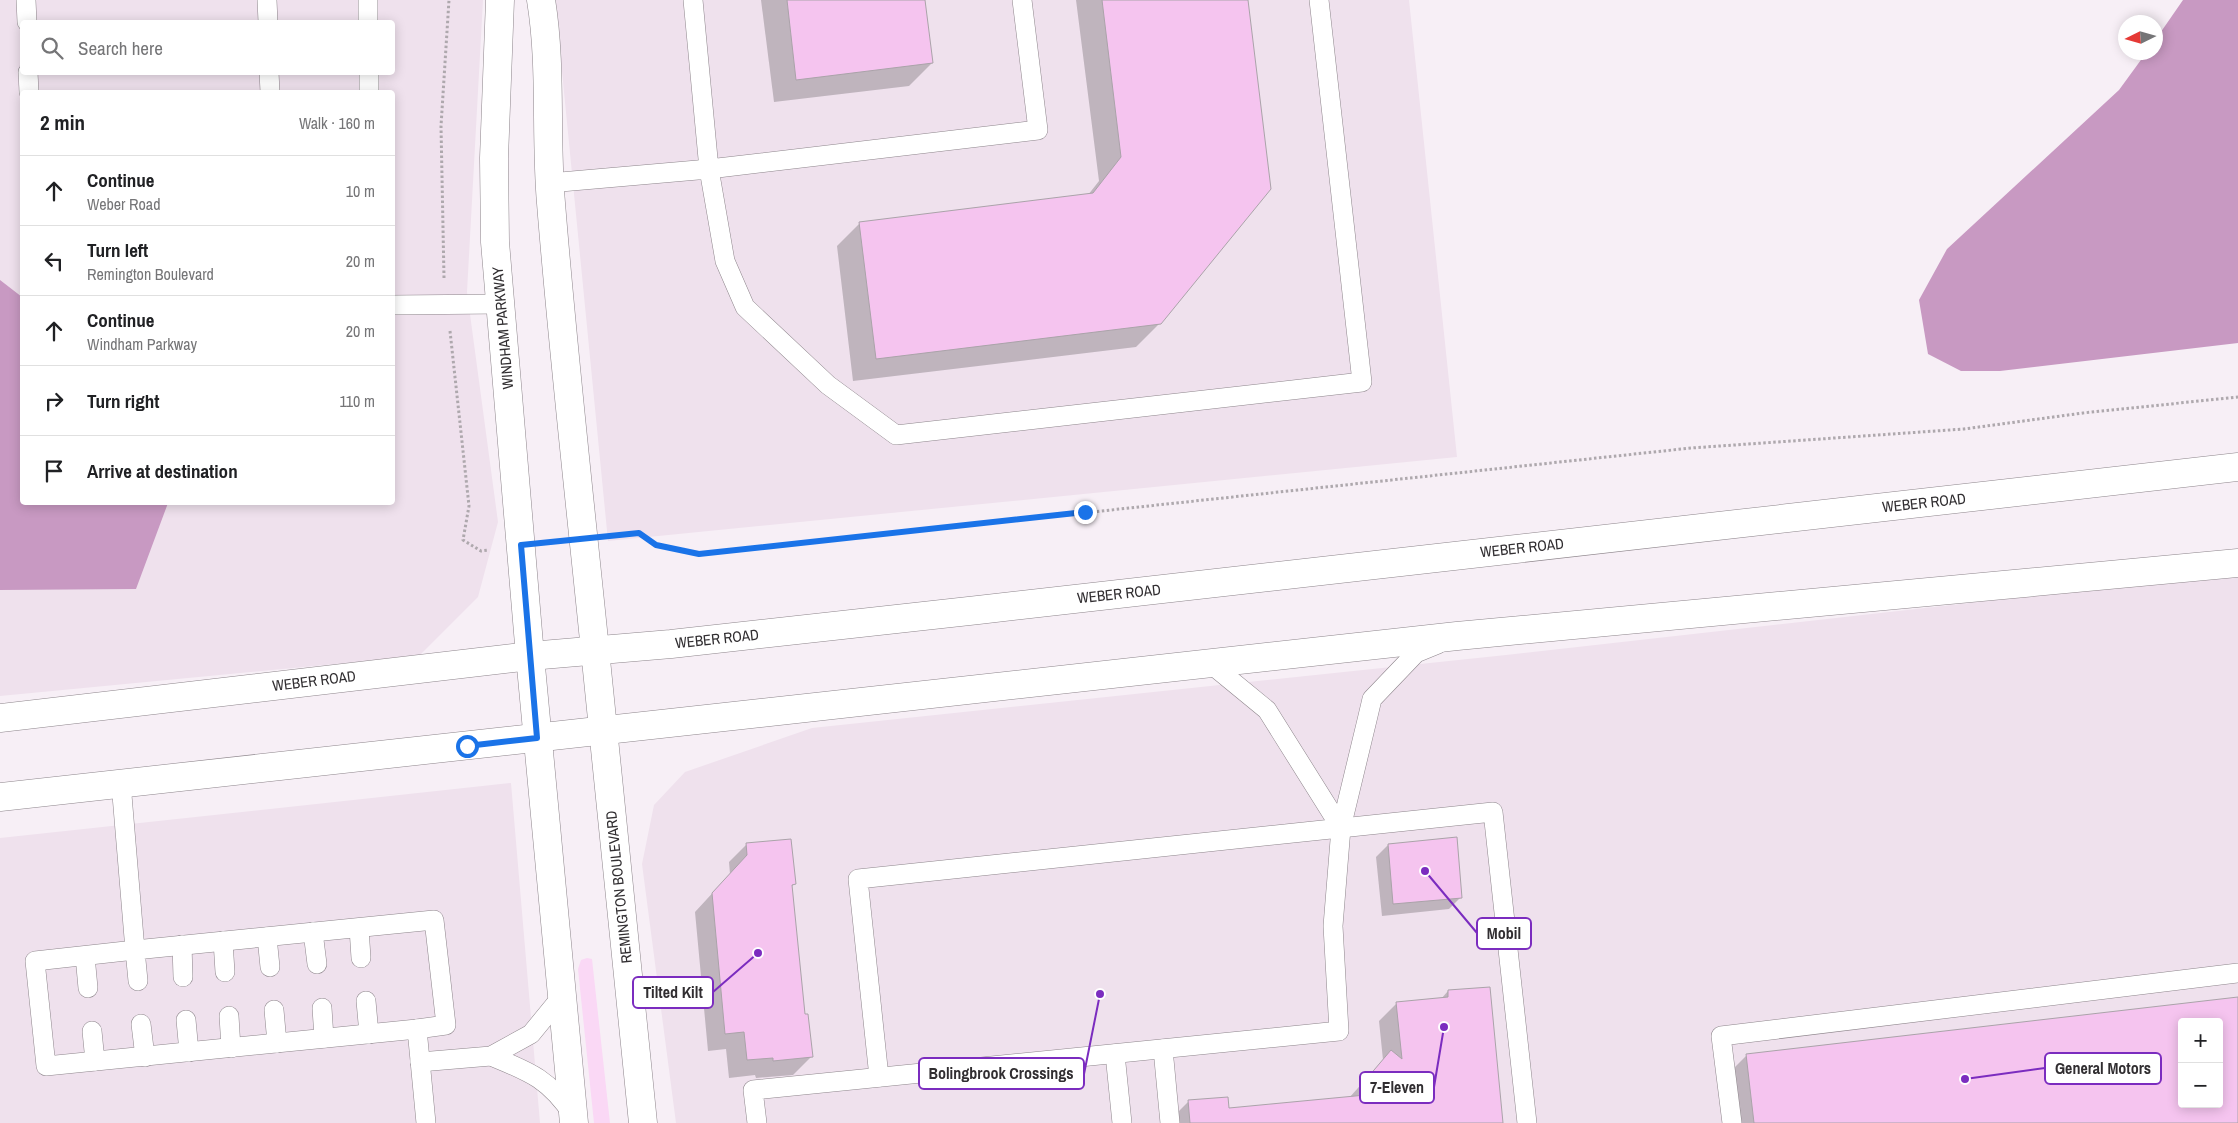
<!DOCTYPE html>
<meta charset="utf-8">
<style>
body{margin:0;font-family:"Archivo Narrow",sans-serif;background:#f2f2f2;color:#202124}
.controls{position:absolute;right:15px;bottom:15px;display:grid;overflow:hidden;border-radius:5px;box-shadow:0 2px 12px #0003}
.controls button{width:45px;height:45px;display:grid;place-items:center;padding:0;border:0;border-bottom:1px solid #e0e0e0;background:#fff;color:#202124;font:25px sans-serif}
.compass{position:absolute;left:2118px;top:15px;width:45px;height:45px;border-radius:50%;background:#fff;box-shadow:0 2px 12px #0003;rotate:265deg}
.stop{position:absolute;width:15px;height:15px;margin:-11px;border:4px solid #1a73e8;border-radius:50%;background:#fff}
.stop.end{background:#1a73e8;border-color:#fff;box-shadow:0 1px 5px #0008}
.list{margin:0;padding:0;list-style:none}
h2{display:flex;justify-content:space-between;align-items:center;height:65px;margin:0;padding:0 20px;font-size:21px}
h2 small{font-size:16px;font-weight:400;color:#757577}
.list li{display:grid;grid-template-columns:32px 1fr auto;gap:15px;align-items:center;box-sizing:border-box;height:70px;padding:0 20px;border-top:1px solid #e0e0e0}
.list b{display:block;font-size:19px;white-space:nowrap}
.list p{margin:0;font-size:16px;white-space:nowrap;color:#757577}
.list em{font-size:16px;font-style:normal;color:#757577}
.icon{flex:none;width:28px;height:28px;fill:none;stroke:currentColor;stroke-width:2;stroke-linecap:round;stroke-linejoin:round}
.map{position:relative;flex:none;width:2238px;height:1123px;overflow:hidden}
.search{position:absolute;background:#fff;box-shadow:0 2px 12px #0003;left:20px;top:20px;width:375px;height:55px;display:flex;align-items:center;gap:12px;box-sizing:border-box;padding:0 18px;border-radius:5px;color:#757577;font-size:19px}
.panel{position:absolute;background:#fff;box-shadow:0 2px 12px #0003;left:20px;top:90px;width:375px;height:415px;border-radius:5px}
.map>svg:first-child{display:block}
</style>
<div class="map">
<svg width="2238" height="1123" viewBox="0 0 2238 1123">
<rect width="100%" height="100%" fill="#f7eff6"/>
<g fill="#efe1ed" fill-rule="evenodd">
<path d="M0 0H483L467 292 498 522 478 597 419 656 0 696ZM22 22H392V72H22ZM22 92H392V502H22Z"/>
<path d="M555 0H1409L1457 457 608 541Z"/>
<path d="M2238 573V1123H676L642 864 654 805 685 772 812 728 1506 655ZM2182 1022H2219V1104H2182Z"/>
<path d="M511 783 540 1123H0V838Z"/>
</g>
<path fill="#fad8f5" d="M587 958 592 959 610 1123H594L578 969 581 960Z"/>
<g fill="#c899c2">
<path d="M2183 0H2238V343L2000 371H1961L1928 354 1919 300 1947 249 2119 90 2146 53 2156 52V39Z"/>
<path d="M0 280 22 297V502L168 503 136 589 0 590Z"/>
</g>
<g fill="#0003" fill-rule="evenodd">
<path d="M761 0H924L932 63 909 86 774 102Z"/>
<path d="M1076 0H1247L1160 323 1136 347 853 381 837 246 860 223 1088 195 1099 181Z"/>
<path d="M747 844 794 884 791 887 804 1016 811 1057 793 1075 756 1078 755 1075 729 1078 726 1049 708 1051 695 912 730 874 729 862Z"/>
<path d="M1388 845 1461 897 1449 909 1382 916 1376 857Z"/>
<path d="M1448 991 1501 1123H1171V1119L1189 1101 1228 1110 1349 1098 1383 1060 1379 1021 1397 1003 1441 999Z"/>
<path d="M2238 998V1123H1734L1729 1073 1747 1055ZM2182 1022H2219V1104H2182Z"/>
</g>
<g fill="#f5c4ef" stroke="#aaa3a9" fill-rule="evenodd">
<path d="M787 0H925L933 63 796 80Z"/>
<path d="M1102 0H1248L1271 189 1161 324 876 359 859 222 1093 193 1121 157Z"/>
<path d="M1457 837 1462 898 1393 904 1388 844Z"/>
<path d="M791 839 796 884 792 885 805 1014H808L813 1057 773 1061V1058L747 1060 744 1032 725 1034 712 893 747 855 746 843Z"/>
<path d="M1490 987 1503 1123H1190L1188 1100 1228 1097 1229 1108 1376 1094 1363 1083 1391 1050 1402 1059 1396 1002 1448 997V990Z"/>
<path d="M2238 997V1123H1754L1746 1054ZM2182 1022H2219V1104H2182Z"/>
</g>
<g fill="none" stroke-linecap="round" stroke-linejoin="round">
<defs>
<g id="lane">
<path d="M26 0 27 22"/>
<path d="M267 0 268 22"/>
<path d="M368 0V22"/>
<path d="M693 0 709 169 1038 130 1022 0"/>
<path d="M28 72 29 92"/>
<path d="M269 72 270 92"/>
<path d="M369 72V92"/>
<path d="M549 183 709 169 725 261 745 307 828 385 896 435 1362 382 1319 0"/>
<path d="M392 305 501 304"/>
<path d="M1211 664 1267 710 1341 828"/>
<path d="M121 783 135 950 35 961 46 1066 417 1029 426 1123"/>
<path d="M359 928 361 958"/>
<path d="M313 932 317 964"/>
<path d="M267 937 270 967"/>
<path d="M223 941 225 972"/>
<path d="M182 945 183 977"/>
<path d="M85 956 88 988"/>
<path d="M138 981 135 950 434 920 446 1025 417 1029"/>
<path d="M366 1001 369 1034"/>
<path d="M322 1008 324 1038"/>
<path d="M274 1010 277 1043"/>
<path d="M229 1016 231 1048"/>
<path d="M186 1020 189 1052"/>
<path d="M141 1024 145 1057"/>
<path d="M92 1031 95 1061"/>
<path d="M1163 1049 1170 1123"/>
<path d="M1115 1054 1122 1123"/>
<path d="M491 1056C530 1072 549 1079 573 1115"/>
<path d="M420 1062 491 1056 531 1034 562 996"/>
<path d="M879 1077 858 879 1493 812 1527 1123"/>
<path d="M757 1123 753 1090 1339 1031 1333 926 1341 828 1368 716 1372 699 1416 653 1438 644"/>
<path d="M1732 1123 1721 1036 2238 973"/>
</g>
<g id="street">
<path d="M500 0 494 158 495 242 530 656"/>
<path d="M541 0C552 67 545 136 551 203 563 353 580 502 595 650"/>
</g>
<g id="secondary">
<path d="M595 650 643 1123"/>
<path d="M530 656 574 1123"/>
<path d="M0 718 530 656 671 644 978 610 2238 467"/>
<path d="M0 797 1457 636 2238 563"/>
</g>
</defs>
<use href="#lane" stroke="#8d858b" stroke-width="20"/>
<use href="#street" stroke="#8d858b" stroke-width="29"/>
<use href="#secondary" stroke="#8d858b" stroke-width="29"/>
<g stroke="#aea8ad" stroke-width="3" stroke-dasharray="2.5 2.5" stroke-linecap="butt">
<path d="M444 278 441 126 449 0"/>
<path d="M450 331 469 506 463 540 481 551 489 550"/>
<path d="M614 536 639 533 656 545 699 554 1691 448 1964 429 2083 413 2238 397"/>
</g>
<use href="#lane" stroke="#fff" stroke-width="19"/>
<use href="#street" stroke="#fff" stroke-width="28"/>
<use href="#secondary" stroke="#fff" stroke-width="28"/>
</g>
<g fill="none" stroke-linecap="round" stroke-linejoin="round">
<path stroke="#1a73e8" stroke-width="6" d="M467 746 537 738 521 545 639 533 656 545 699 554 1085 512"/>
</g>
<g text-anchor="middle" stroke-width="4" stroke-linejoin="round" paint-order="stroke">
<g font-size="15" fill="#312e31" stroke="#fff">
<text transform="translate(503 328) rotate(-95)" y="5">WINDHAM PARKWAY</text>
<text transform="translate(1924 503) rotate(-6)" y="5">WEBER ROAD</text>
<text transform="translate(1522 548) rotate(-6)" y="5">WEBER ROAD</text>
<text transform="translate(1119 594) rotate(-6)" y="5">WEBER ROAD</text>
<text transform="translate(717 639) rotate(-6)" y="5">WEBER ROAD</text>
<text transform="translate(314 681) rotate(-7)" y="5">WEBER ROAD</text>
<text transform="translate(619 887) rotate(-96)" y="5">REMINGTON BOULEVARD</text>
</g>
</g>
<path fill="none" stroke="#7b2cbf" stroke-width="2" d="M1425 871L1477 933M758 953L713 992M1965 1079L2045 1068M1100 994L1084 1074M1444 1027L1434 1087"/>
<g fill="#7b2cbf" stroke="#fff" stroke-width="2">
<circle cx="1425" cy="871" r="5"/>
<circle cx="758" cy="953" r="5"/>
<circle cx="1965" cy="1079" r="5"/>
<circle cx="1100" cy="994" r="5"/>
<circle cx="1444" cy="1027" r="5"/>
</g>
<g fill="#fff" stroke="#7b2cbf" stroke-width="2">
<rect x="1477" y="918" width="54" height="31" rx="5"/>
<rect x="633" y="977" width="80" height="31" rx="5"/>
<rect x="2045" y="1053" width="116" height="31" rx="5"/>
<rect x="919" y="1058" width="165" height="31" rx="5"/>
<rect x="1360" y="1072" width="74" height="31" rx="5"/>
</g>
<g font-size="16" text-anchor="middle" font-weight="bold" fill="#312e31">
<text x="1504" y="939">Mobil</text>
<text x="673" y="998">Tilted Kilt</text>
<text x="2103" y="1074">General Motors</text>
<text x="1001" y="1079">Bolingbrook Crossings</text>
<text x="1397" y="1093">7-Eleven</text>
</g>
</svg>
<div class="controls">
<button>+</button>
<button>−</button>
</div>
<svg class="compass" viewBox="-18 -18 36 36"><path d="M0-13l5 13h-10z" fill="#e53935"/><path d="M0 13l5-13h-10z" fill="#757577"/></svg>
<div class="stop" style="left:467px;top:746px"></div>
<div class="stop end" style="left:1085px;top:512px"></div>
<div class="search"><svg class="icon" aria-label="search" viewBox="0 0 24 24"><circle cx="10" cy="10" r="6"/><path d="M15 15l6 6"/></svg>Search here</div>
<section class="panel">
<h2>2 min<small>Walk · 160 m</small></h2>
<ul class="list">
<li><svg class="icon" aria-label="ahead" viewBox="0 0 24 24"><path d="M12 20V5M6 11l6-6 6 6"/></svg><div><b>Continue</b><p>Weber Road</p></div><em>10 m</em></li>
<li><svg class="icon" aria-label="left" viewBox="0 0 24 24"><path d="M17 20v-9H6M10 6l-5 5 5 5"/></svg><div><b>Turn left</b><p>Remington Boulevard</p></div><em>20 m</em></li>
<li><svg class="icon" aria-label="ahead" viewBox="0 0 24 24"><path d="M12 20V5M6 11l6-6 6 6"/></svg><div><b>Continue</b><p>Windham Parkway</p></div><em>20 m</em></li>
<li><svg class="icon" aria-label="right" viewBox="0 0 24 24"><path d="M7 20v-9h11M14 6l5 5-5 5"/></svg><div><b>Turn right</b></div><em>110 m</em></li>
<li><svg class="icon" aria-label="arrive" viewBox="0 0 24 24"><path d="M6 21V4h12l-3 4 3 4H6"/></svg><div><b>Arrive at destination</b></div></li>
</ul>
</section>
</div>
